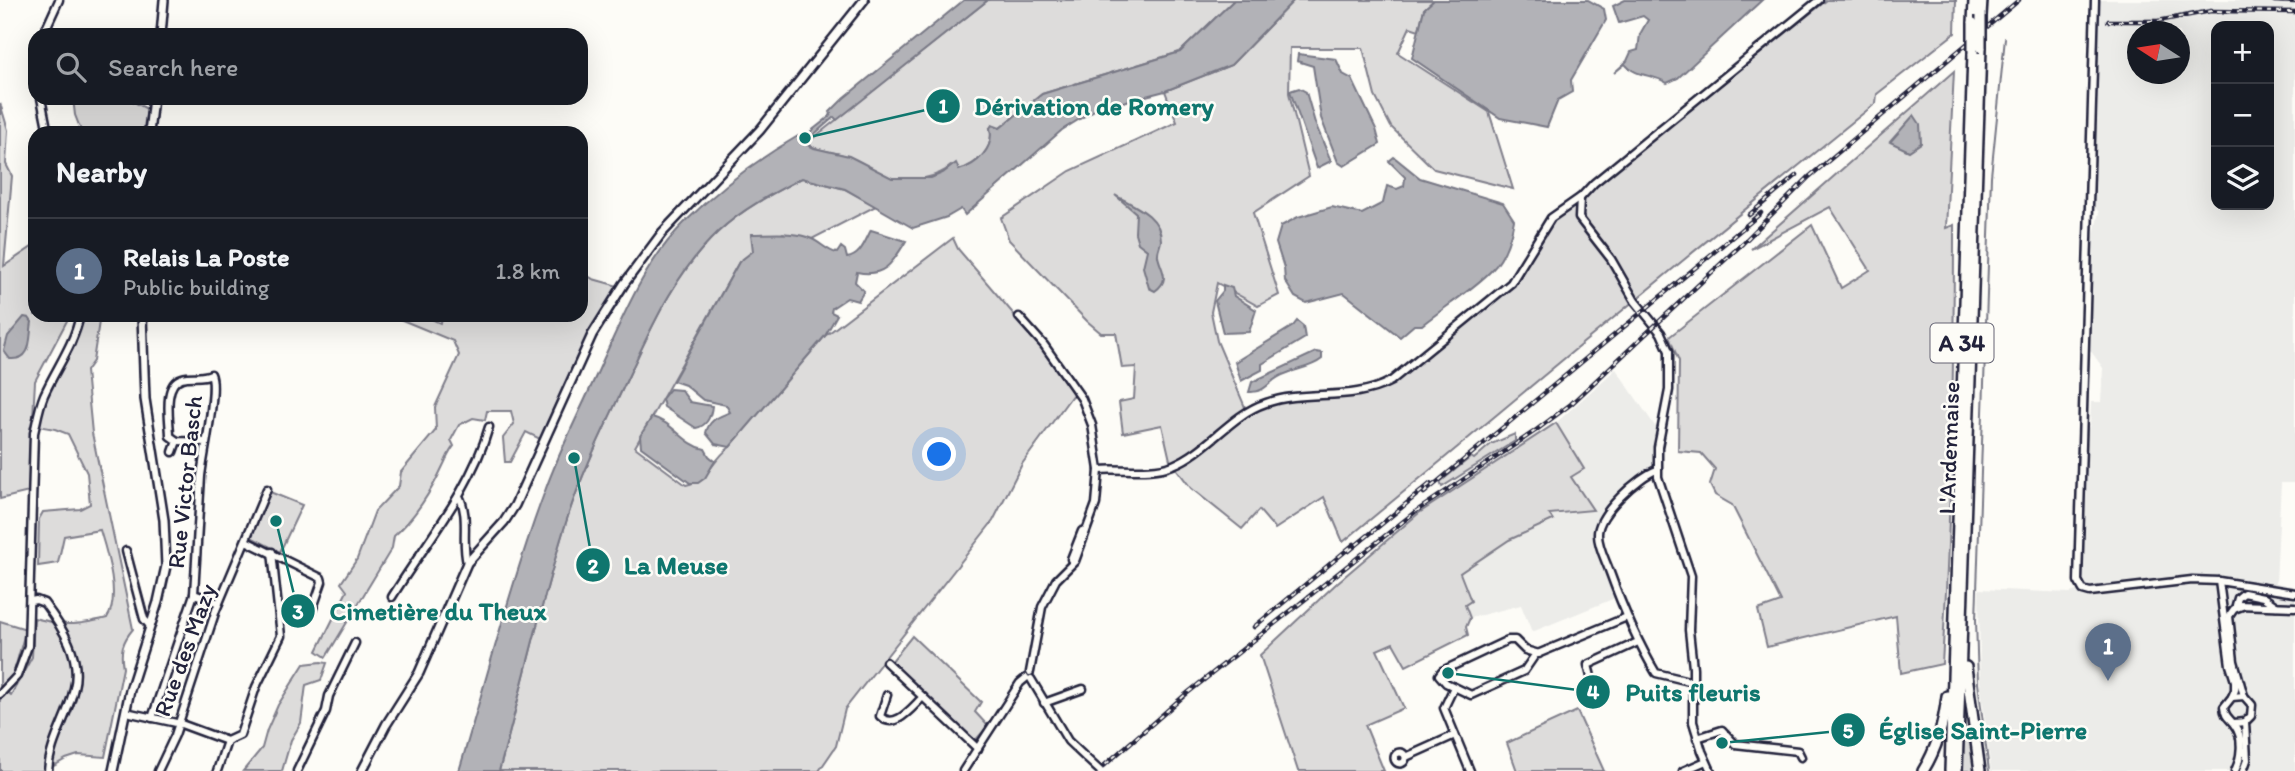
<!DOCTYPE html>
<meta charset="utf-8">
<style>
body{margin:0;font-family:Itim,sans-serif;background:#20242c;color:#f1f3f6}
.controls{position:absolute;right:21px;top:21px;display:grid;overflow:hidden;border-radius:14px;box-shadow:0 7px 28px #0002}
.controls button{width:63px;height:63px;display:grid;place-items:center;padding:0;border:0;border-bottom:2px solid #363941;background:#171b24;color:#f1f3f6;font:35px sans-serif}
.compass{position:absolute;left:2127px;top:21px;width:63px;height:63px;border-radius:50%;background:#171b24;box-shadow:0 7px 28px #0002;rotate:282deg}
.you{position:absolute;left:940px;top:455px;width:24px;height:24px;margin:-18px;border:5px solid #fff;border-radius:50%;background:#1a73e8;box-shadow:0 0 0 10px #1a73e833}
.badge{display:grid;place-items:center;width:46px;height:46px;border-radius:50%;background:#d1495b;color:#fff;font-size:23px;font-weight:700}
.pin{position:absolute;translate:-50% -58px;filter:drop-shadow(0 2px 4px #0008)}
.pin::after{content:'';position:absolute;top:37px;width:24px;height:21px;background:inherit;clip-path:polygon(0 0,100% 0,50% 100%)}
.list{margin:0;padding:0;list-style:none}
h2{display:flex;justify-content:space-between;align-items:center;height:91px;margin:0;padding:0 28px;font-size:30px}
h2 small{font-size:23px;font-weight:400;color:#9ea1a6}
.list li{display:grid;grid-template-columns:46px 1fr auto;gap:21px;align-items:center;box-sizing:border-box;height:105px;padding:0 28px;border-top:2px solid #363941}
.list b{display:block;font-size:26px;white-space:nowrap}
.list p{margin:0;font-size:23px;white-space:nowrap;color:#9ea1a6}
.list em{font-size:23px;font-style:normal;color:#9ea1a6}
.icon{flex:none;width:38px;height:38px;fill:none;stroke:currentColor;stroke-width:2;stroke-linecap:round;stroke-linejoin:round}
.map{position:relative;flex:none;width:2295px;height:771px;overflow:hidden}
.search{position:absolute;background:#171b24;box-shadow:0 7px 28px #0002;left:28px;top:28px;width:560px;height:77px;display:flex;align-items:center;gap:18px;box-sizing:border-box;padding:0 24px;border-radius:21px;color:#9ea1a6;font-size:26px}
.panel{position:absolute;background:#171b24;box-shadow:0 7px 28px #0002;left:28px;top:126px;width:560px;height:196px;border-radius:21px}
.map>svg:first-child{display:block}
</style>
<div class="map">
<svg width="2295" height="771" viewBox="0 0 2295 771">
<rect width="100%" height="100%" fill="#fdfcf7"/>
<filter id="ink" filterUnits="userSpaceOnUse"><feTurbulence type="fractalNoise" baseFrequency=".0143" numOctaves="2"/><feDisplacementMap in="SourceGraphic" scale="14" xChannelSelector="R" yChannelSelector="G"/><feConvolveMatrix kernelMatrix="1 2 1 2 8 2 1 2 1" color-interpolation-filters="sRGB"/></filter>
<g filter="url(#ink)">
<g fill="#ecece9" fill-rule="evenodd">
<path d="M2099 0H2295V483H2281L2276 583 2295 587V771H1991L1980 681 1979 589 2070 593 2088 587 2081 573 2086 433 2090 424 2091 402H2101L2103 368 2088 347 2092 243 2099 212 2095 208 2094 200ZM2216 26H2269V205H2216ZM2138 32H2180V74H2138Z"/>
<path d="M1616 369 1657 429 1661 464 1615 500 1601 515 1597 529 1615 598 1532 632 1521 605 1470 618 1465 605 1471 601 1459 573 1509 540 1553 520 1548 514 1592 510 1571 477 1583 469 1556 423Z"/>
</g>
<g fill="#dddcdb" stroke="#807f8b" stroke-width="2">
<path d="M988 0H1234L1180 52 1042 94 1000 128H990C995 148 977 165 958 170L952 165C938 178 911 183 891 178 876 174 863 161 847 156 833 151 818 152 807 143Z"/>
<path d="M1294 0H1434L1424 9 1419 30 1410 27 1398 53 1489 112 1513 189 1434 169 1391 127 1375 96 1363 48H1290L1289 93 1309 176 1253 213 1279 295 1258 306 1217 283 1211 312 1217 341 1247 412 1270 402 1375 392 1399 378 1517 282 1553 220 1827 0H1956L1955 33 1877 94 1876 103C1697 247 1521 395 1343 542L1324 497 1275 529 1259 510 1242 529 1191 488 1170 460 1162 425 1123 433 1119 402 1134 399 1136 367 1122 368 1116 333H1101L1087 321 1009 240 1001 218 1070 171 1177 122 1165 91 1231 65Z"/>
<path d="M1954 71 1946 228 1954 225C1954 372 1951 518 1942 664L1901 673 1896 616 1767 647 1758 610 1781 602 1732 505 1715 495 1710 485 1715 469 1701 453 1678 451 1679 361 1669 337 1812 225 1841 288 1870 270 1830 207 1751 249Z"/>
<path d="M73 98H127L147 109 143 133H82L75 115Z"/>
<path d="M0 103 8 130 6 164 12 176 4 266 35 245V315H70L35 381 29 492 0 499Z"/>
<path d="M802 178 845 189 876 206 812 239 783 233 739 262 635 447 686 485C710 480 711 461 730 447L825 336 953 238 958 249 1046 352 1073 394 1022 464 993 521 845 709 836 746 819 771H499C523 686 541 600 568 516 584 467 608 421 629 375 653 324 676 272 718 232 742 209 773 193 802 178Z"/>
<path d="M581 272 593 279 618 286C587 335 563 386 540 439L526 432 510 462H505L503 438 514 424 511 411H487L485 420 473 418 459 425 451 440 454 446C449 452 447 458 443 466 432 490 414 519 394 536L392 548 326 657 317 651 347 591 341 583 357 559 375 511 399 486 401 472 436 430 435 407 459 355 453 341 390 315H423L440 323 445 315H581Z"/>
<path d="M83 315H100L93 361 86 371 92 433 133 629C122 642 120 651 123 668L105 757 78 755 66 759 45 771H0V698L7 692 11 695 32 657 34 618C67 626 74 626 107 618 121 597 107 553 100 530L64 536 58 563 38 566 39 519 43 512 80 509 90 504 87 473 68 434 55 429 38 426 46 397 75 345Z"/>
<path d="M1556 423 1584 469 1571 477 1593 510 1549 514 1553 520 1509 540 1460 573 1471 601 1465 605 1470 618 1466 627 1468 635 1406 666 1393 643 1377 650 1404 708 1365 725 1384 771H1298L1260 655 1338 582 1419 513Z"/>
<path d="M1515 434V441L1442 487 1440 482 1471 457 1474 459 1491 444Z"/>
<path d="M270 492 302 505 280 552 251 537Z"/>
<path d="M0 621 26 629 12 679 0 688Z"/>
<path d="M912 636 981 702 975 712 988 726 974 742 891 662Z"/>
<path d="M321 662 327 663 321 680 306 685 301 723 291 740 282 771H243L262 748 267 730 278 705 304 664Z"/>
<path d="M1965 673 1978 771H1962Z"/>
<path d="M1577 711 1604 771H1517L1507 743Z"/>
</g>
<g fill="#b2b2b7" stroke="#787885" stroke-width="2">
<path d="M964 0H988L837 120 834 117 804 143 814 148 849 156 892 178H931L943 173 956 163 959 170C977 165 995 148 990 128L992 125 1000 128 1042 94 1180 52 1234 0H1294L1231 65 1165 91 1096 109 1062 130 965 215 961 209 947 217 913 228 845 189 802 178C773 193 742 209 718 232 676 272 653 324 629 375 608 421 584 467 568 516 541 600 523 686 499 771H459C487 678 511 582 545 491 561 446 584 404 603 360 625 312 646 261 684 223 717 190 758 159 798 136L801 139 829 117 831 114 830 112 844 98Z"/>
<path d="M1434 0H1588L1604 9 1606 20 1571 80 1572 92 1558 100 1547 127 1500 118 1412 58 1424 9Z"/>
<path d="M1625 0H1762L1678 78 1667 83C1654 74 1635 77 1625 64L1614 73 1627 61 1631 52 1638 50 1640 34 1648 20 1643 16 1619 23 1613 6Z"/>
<path d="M1298 54 1336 59 1343 74 1352 79 1376 129 1380 144 1344 166 1338 162 1321 118 1313 66 1297 61Z"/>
<path d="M1299 88 1306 92 1315 123 1331 161 1317 168 1290 91Z"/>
<path d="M1914 115 1920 124 1921 143 1909 151 1890 142Z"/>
<path d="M1394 157 1420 178 1503 203 1514 220C1511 237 1504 258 1492 270 1475 288 1442 309 1422 325H1414L1400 337 1344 293 1306 303 1295 297 1285 281 1284 268 1276 243 1281 226 1298 217 1332 207 1362 214 1383 203 1387 186 1397 189 1404 186 1405 177 1389 161Z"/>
<path d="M1115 195C1132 205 1161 215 1161 240 1161 246 1157 250 1158 256 1160 269 1172 279 1155 291L1149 288 1143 267 1147 250 1138 243 1135 233 1136 213Z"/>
<path d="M871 230 906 241C893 262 885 278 857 272L855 282 864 291 858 301 847 298 832 308 831 312 837 315 825 336 730 447 715 444 706 433C709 419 719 417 730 412L726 405 703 400 685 385 673 381 739 262 753 251 751 234C771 234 794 231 812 239 821 243 827 251 837 253L841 247 845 250 847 258C861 256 865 241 871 230Z"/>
<path d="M1223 285 1232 288 1234 296 1256 310 1249 332 1223 333 1215 301 1223 291Z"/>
<path d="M24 317 29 318 32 322C29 338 33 361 10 359L4 351 8 336Z"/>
<path d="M1297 321 1303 326 1305 338 1262 364V370L1241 381 1235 362 1293 326Z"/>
<path d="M1316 352 1322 353V359C1309 370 1288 369 1274 380 1266 387 1260 393 1249 392L1252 382Z"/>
<path d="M670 389 681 390 690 402 712 406C711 416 707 426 696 428L664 407 662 399Z"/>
<path d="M652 417C673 422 684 445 705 449L709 456 715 461 705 478 698 483H690L641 447 640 436Z"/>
</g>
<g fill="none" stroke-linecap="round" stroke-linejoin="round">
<g stroke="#787885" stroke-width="2">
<path d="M1969 729 1975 771"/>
<path d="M1989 771 1978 683 1976 620 1991 176 2005 38"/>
</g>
<defs>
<g id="minor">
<path d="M2095 0 2078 581 2083 590 2090 592 2192 580 2219 581 2295 593"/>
<path d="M43 35 59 0"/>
<path d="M41 98 48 133"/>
<path d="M1580 198 1579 218 1611 259 1635 301 1661 333 1669 351V390L1658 447V477L1691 576 1689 630 1693 668V722L1702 751 1711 771"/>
<path d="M1019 317 1044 345 1082 399 1092 425 1099 470 1096 504 1075 561 1056 580 1042 607 1030 672"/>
<path d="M173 452 177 441"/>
<path d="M1099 470C1123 468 1150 474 1173 465 1208 451 1230 415 1266 403 1306 389 1353 402 1391 381L1511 283 1551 218 1581 197 1594 183 1819 0"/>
<path d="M1657 470C1639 476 1597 514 1598 535 1598 546 1605 559 1609 570 1622 606 1636 640 1656 673L1693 682"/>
<path d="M459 496C470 517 461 540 467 563"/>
<path d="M246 541 321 578 322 582 313 608 308 618H301"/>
<path d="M126 551 144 619 150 626"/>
<path d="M1071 559 1082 531"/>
<path d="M2219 581 2230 665 2235 681V690L2232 697"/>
<path d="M194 594 219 603"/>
<path d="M392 597C426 542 471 490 489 427"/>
<path d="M31 601 36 600 44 603C62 627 82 657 74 688 68 717 50 741 48 771"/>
<path d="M2236 605 2238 598 2244 593 2263 597 2276 606"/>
<path d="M2238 605 2295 607"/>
<path d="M2242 606 2234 609 2229 616 2234 661 2244 696"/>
<path d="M1539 654 1525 650 1515 640H1508L1442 671 1439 675 1446 683 1471 695 1524 671 1535 655 1627 617"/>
<path d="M886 662 978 749"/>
<path d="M1031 679 1068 741 1086 758"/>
<path d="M1454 687 1444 708 1470 771"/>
<path d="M1599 688 1593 684 1588 665 1638 642"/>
<path d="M0 694 17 676 28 646 34 433C37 420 39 407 44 395 56 368 74 345 80 315"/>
<path d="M887 695 880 716C895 731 912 707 923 697"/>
<path d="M1044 703 1083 689"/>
<path d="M126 712 181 724 227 741"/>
<path d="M152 718 194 594 201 476C203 457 218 388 211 374 201 379 192 375 182 378 162 384 170 421 170 436L177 441 206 442"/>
<path d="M2234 723 2245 722 2251 716 2252 705 2244 696 2232 697 2224 707C2225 718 2230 718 2235 726 2244 738 2241 759 2235 771"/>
<path d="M1697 738 1722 730 1735 744 1798 751 1801 757"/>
<circle cx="1400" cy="758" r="5.5"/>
<path d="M1406 757 1455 735"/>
<path d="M158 771 175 735 216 610 267 489"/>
<path d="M217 771 227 741 240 735 256 687 281 636 272 552"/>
<path d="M297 771 326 711 329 696 355 643"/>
<path d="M963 771 1020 683 1026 678"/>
<path d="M1683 771 1706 761"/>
<path d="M2243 771 2247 760 2245 722"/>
</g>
<g id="major">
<path d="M161 35 164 0"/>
<path d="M149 133 153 98"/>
<path d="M113 771 130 690 158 602 166 566 164 520 145 399 142 315"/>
<path d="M362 771 386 725 419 673 467 563 504 522 515 505 592 335 624 284 662 233 760 130 864 0"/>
</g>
<g id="highway">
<path d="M1981 16 1982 0"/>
<path d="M1973 23 1974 0"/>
<path d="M1966 667 1980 771"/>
<path d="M1923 771C1938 747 1944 723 1947 696"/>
<path d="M1950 771 1973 53"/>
<path d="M1957 771 1981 47"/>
</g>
</defs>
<use href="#minor" stroke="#22223b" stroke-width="11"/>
<use href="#major" stroke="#22223b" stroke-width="12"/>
<use href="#highway" stroke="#22223b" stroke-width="14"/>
<use href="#minor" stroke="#fdfcf7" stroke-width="6"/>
<use href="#major" stroke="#fdfcf7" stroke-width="7"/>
<use href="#highway" stroke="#fdfcf7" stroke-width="9"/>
<defs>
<g id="rail">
<path d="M2274 1 2295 2"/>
<path d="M2108 21H2158L2211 11 2295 12"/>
<path d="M1749 215 1797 175"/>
<path d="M1424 493 1761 213"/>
<path d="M1349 551 1430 484"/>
<path d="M1254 627 1354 544"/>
<path d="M1098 771 1185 695 1415 512 1535 431 1571 404 1743 243 1809 177 2019 0"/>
</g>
</defs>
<use href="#rail" stroke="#22223b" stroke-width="4.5"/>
<use href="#rail" stroke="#fdfcf7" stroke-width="2" stroke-dasharray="5" stroke-linecap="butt"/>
<defs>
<path id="minor-bridge" d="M1086 758 1100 771"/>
<g id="highway-bridge">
<path d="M1981 47V16"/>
<path d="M1973 53V23"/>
</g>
</defs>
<use href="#minor-bridge" stroke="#22223b" stroke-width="11" stroke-linecap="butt"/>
<use href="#highway-bridge" stroke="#22223b" stroke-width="14" stroke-linecap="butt"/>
<use href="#minor-bridge" stroke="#fdfcf7" stroke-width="6"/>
<use href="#highway-bridge" stroke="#fdfcf7" stroke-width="9"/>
</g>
</g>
<g text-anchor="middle" stroke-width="5" stroke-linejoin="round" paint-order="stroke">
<rect fill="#fdfcf7" stroke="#646373" stroke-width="2" x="1930.5" y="323.5" width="63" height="39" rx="5"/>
<g font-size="23" font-weight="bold" fill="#22223b">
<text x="1962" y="351">A 34</text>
</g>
<g font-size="24" fill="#22223b" stroke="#fdfcf7">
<text transform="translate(1949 448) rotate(-88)" y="8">L'Ardennaise</text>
<text transform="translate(185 482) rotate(-84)" y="8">Rue Victor Basch</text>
<text transform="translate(185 650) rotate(-70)" y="8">Rue des Mazy</text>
</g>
</g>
<path fill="none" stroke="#0f766e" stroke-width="2.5" d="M805 138L943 106M574 458L593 565M276 521L298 611M1448 673L1593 692M1722 743L1848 730"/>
<g fill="#0f766e" stroke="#fdfcf7" stroke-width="2.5">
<circle cx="805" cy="138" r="7"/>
<circle cx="574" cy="458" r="7"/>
<circle cx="276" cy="521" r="7"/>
<circle cx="1448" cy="673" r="7"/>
<circle cx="1722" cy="743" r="7"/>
<circle cx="943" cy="106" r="18"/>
<circle cx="593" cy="565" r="18"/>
<circle cx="298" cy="611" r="18"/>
<circle cx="1593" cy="692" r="18"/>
<circle cx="1848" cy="730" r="18"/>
</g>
<g font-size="21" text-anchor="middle" font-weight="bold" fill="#fff">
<text x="943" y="113">1</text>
<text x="593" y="573">2</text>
<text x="298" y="619">3</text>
<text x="1593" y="699">4</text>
<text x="1848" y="738">5</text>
</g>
<g font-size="26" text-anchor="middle" font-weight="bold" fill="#0f766e" stroke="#fdfcf7" stroke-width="5" stroke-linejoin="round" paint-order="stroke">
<text x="1094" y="115">Dérivation de Romery</text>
<text x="676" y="574">La Meuse</text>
<text x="438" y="620">Cimetière du Theux</text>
<text x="1693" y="701">Puits fleuris</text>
<text x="1983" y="739">Église Saint-Pierre</text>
</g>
</svg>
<div class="controls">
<button>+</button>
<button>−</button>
<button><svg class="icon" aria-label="layers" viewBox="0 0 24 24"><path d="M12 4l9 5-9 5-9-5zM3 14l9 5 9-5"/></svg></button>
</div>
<svg class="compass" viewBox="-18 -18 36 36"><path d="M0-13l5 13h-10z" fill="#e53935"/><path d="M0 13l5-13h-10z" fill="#9ea1a6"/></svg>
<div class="you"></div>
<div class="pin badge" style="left:2108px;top:681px;background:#5c6f8a">1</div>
<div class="search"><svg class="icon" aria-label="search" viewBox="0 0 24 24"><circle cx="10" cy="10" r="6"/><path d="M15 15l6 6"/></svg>Search here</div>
<section class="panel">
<h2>Nearby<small></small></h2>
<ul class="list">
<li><span class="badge" style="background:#5c6f8a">1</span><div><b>Relais La Poste</b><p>Public building</p></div><em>1.8 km</em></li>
</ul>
</section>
</div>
